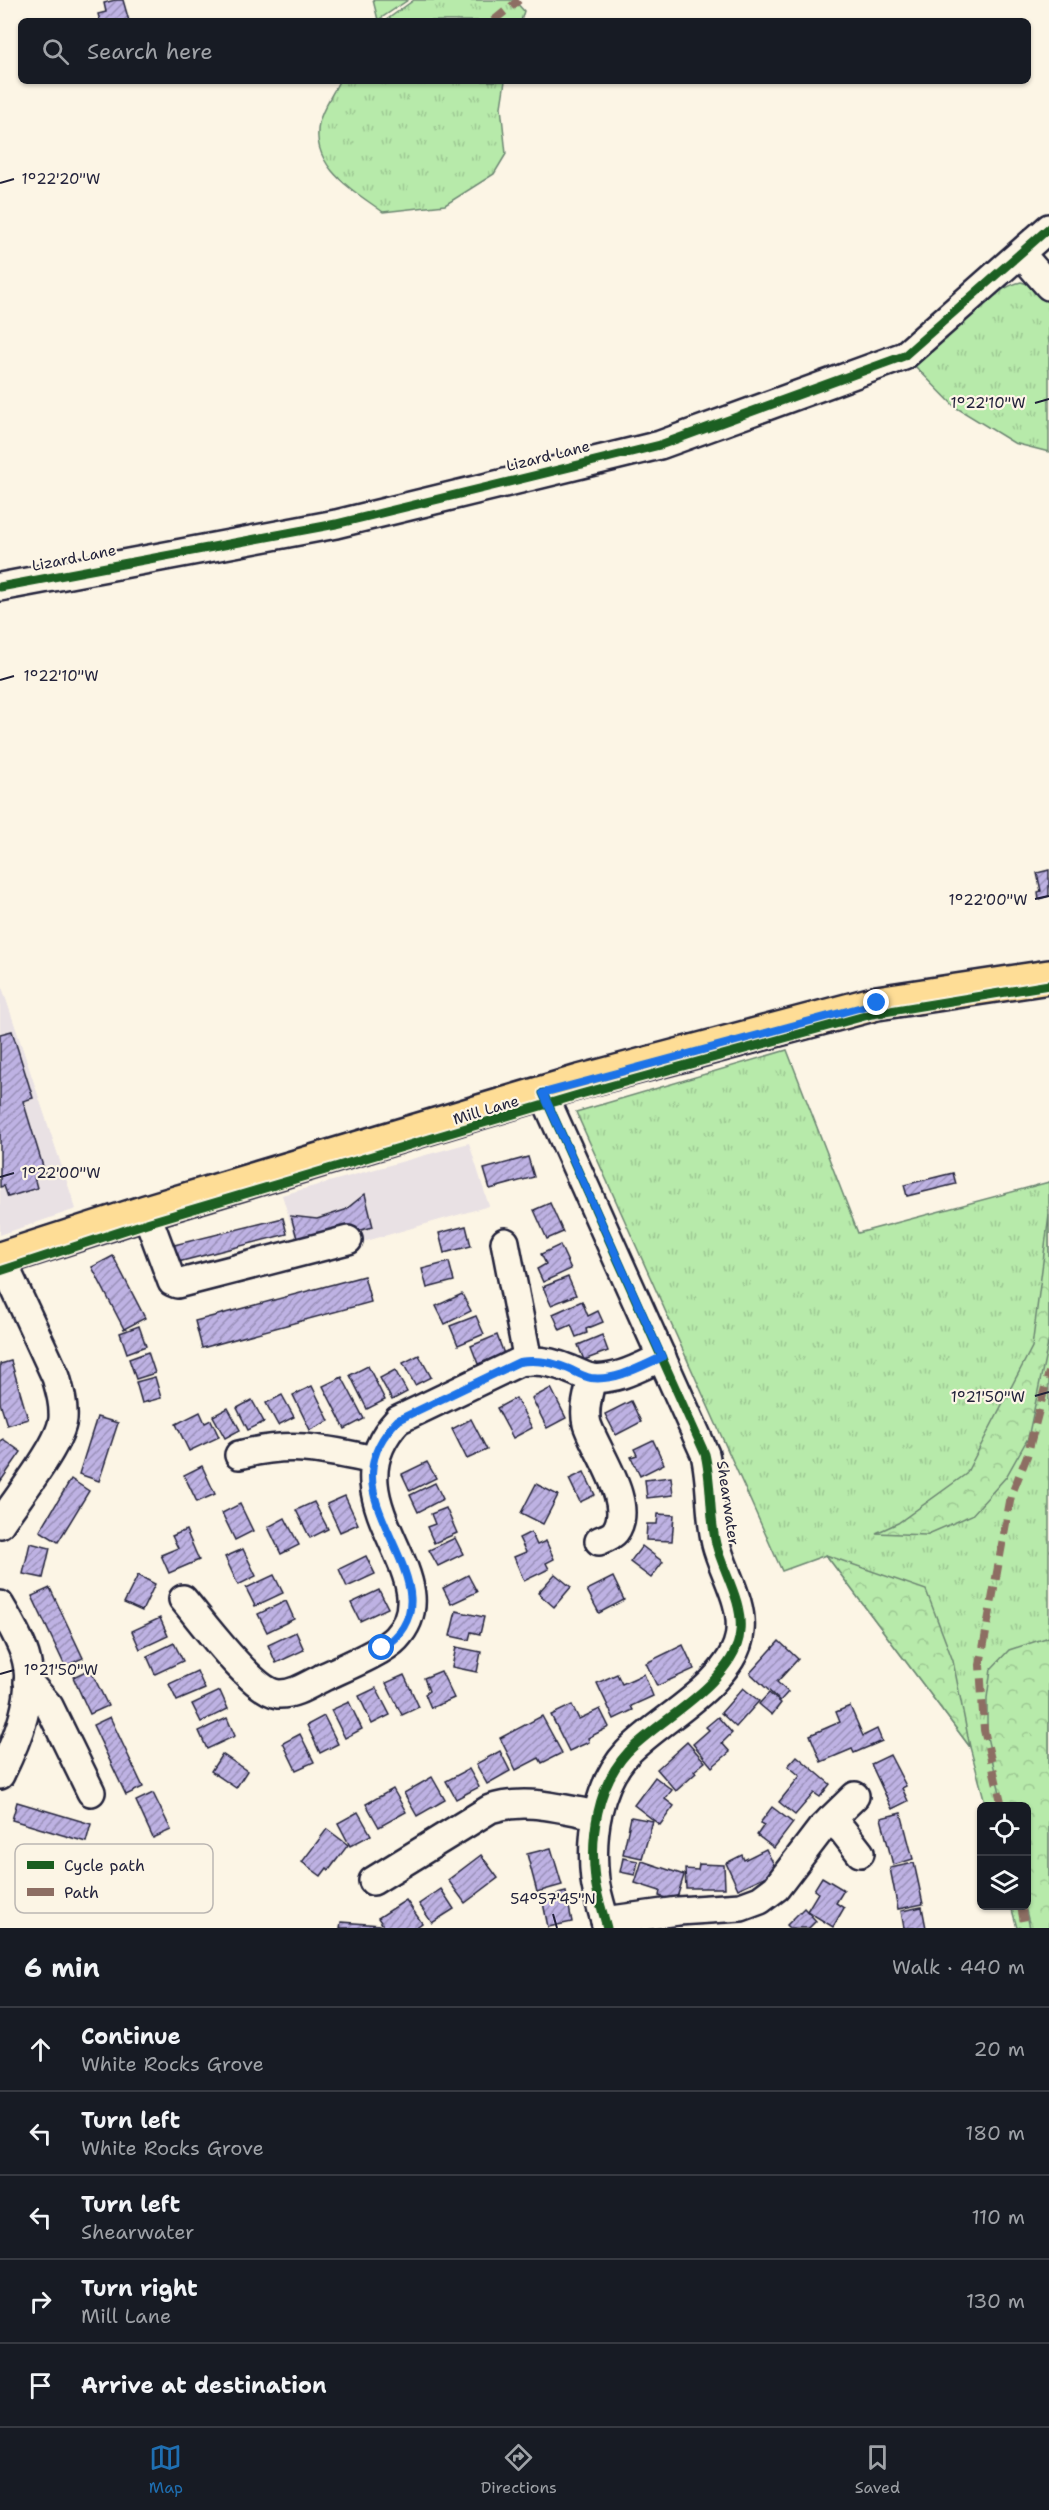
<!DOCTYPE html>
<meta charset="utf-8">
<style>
body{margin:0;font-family:"Shantell Sans",sans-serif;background:#242831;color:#f1f3f6}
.controls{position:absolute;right:18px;bottom:18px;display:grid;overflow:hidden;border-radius:9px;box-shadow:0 2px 4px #0004}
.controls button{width:54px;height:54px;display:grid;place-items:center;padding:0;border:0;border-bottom:2px solid #363941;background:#171b24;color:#f1f3f6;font:30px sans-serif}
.stop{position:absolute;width:18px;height:18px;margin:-14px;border:4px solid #1a73e8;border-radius:50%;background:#fff}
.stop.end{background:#1a73e8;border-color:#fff;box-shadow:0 2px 6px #0008}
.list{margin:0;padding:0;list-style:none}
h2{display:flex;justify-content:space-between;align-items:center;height:78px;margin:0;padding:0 24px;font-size:26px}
h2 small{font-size:20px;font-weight:400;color:#9ea1a6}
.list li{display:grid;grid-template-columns:39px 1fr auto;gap:18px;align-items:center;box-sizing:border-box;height:84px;padding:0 24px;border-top:2px solid #363941}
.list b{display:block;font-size:22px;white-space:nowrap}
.list p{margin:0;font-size:20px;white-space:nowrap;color:#9ea1a6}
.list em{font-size:20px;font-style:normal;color:#9ea1a6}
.icon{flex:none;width:33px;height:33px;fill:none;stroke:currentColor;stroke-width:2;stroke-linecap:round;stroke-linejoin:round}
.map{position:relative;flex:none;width:1049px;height:1928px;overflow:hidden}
.search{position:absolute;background:#171b24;box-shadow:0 2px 4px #0004;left:18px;right:18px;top:18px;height:66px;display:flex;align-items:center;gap:15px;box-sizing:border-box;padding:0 21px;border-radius:9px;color:#9ea1a6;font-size:22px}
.sheet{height:498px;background:#171b24}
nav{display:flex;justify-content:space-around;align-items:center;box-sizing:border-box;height:84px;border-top:2px solid #363941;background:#171b24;font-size:16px;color:#9ea1a6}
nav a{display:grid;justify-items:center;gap:3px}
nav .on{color:#1f6fb2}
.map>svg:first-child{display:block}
</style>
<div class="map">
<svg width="1049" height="1928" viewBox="0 0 1049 1928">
<defs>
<pattern id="grass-tufts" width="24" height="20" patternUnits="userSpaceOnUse" patternTransform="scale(1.5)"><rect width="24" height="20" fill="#b7eaaa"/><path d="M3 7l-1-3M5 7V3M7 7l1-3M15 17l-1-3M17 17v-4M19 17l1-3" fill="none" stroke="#9dc893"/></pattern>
<pattern id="forest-crowns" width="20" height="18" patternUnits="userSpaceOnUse" patternTransform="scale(1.5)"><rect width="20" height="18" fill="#b7eaaa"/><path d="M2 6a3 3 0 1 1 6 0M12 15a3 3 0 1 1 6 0" fill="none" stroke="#9dc893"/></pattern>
<pattern id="building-hatch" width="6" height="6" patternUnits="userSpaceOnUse" patternTransform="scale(1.5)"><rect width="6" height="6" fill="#beb2e3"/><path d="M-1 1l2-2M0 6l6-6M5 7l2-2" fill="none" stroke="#9a90b9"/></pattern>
</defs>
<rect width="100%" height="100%" fill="#fcf5e5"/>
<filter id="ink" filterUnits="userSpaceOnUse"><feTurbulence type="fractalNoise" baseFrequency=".0167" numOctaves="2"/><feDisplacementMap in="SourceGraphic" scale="12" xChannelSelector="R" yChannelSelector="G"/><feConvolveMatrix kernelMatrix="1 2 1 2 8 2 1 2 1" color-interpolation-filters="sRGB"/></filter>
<g filter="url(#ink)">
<g fill="#e9e1e4">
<path d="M0 981 76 1209 0 1235Z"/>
<path d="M469 1143 489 1206 356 1244 298 1247 282 1195Z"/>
</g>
<g fill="url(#grass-tufts)" stroke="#6c8672" stroke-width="1.5">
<path d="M373 0H408L378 20Z"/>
<path d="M414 0H514L524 11 521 21H385Z"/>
<path d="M339 81H505L501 107 506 154 494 174 445 205 383 212C353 190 310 167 319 123 322 109 333 94 339 81Z"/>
<path d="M1021 282 1034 286 1049 303V452L1014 443 955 407 914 365C941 341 987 290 1021 282Z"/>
<path d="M787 1050 858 1233 1049 1182V1928H1017L1011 1906H1026V1806H986L970 1747 826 1555 782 1571 576 1112Z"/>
</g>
<g fill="url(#forest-crowns)" stroke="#6c8672" stroke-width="1.5">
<path d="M1049 1215V1339L1028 1438 1006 1477 972 1515 926 1535 876 1533 898 1523 966 1474 1032 1347Z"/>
<path d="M826 1555 926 1590 953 1661 970 1747Z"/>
<path d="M1049 1637V1928H1030L1025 1906 1026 1806H1003L987 1737V1698L991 1669 1009 1650Z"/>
</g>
<g fill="url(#building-hatch)" stroke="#22223b" stroke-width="1.5">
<path d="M115 0H123L129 21H100L98 14 106 12 104 3Z"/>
<path d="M1049 870V896L1039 899 1038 892 1041 891 1037 873Z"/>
<path d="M12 1031 33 1098 23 1101 45 1173 34 1177 37 1188 8 1197 4 1186 0 1187V1034Z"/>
<path d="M528 1157 534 1177 490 1189 484 1169Z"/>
<path d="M953 1173 956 1184 907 1196 904 1185Z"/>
<path d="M365 1194 373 1227 299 1246 291 1216 317 1219 345 1210Z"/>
<path d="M550 1203 563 1232 547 1239 534 1210Z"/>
<path d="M283 1218 287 1234 178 1262 174 1245Z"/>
<path d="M466 1226 471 1246 444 1253 439 1233Z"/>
<path d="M560 1245 571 1269 543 1282 537 1269 546 1264 541 1254Z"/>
<path d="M113 1256 145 1318 124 1329 92 1267Z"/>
<path d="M449 1262 454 1281 427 1288 422 1269Z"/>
<path d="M364 1276 371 1302 202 1348 195 1321Z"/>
<path d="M568 1277 576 1295 551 1305 543 1287Z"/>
<path d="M462 1294 471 1311 445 1324 436 1306Z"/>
<path d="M582 1301 588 1316 598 1311 603 1322 586 1329 587 1333 576 1337 571 1325 560 1330 553 1314Z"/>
<path d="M476 1316 484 1334 458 1345 450 1326Z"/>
<path d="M139 1326 146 1346 127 1353 120 1333Z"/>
<path d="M497 1335 504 1354 478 1364 471 1346Z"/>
<path d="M602 1335 608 1351 584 1360 578 1345Z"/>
<path d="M148 1352 155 1373 136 1379 129 1359Z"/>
<path d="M419 1355 431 1377 415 1385 403 1363Z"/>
<path d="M11 1361 28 1419 7 1425 0 1403V1364Z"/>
<path d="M368 1366 385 1400 367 1409 350 1375Z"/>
<path d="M395 1370 407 1392 392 1400 380 1378Z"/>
<path d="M155 1377 161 1398 142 1403 136 1382Z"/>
<path d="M342 1377 364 1419 345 1429 323 1386Z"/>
<path d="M312 1386 329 1421 310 1430 293 1395Z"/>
<path d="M551 1388 566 1418 547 1428 532 1398Z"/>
<path d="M282 1395 294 1417 278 1425 266 1403Z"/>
<path d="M516 1398 532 1428 513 1438 497 1408Z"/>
<path d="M252 1400 264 1422 248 1430 237 1408Z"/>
<path d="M631 1401 641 1422 616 1435 605 1414Z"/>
<path d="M228 1408 240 1430 225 1438 213 1416Z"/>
<path d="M200 1412 205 1423 211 1420 219 1437 189 1451 176 1424Z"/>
<path d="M97 1417 118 1423 99 1481 79 1474Z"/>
<path d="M471 1419 487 1450 467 1459 452 1429Z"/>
<path d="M3 1439 21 1452 0 1482V1443Z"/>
<path d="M653 1440 664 1464 640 1476 631 1457 637 1455 634 1449Z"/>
<path d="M427 1462 436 1478 410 1491 402 1474Z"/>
<path d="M202 1466 215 1494 197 1502 184 1475Z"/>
<path d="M584 1472 595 1495 580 1502 569 1479Z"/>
<path d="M671 1477 673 1495 647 1498 645 1480Z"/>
<path d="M71 1479 89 1491 58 1542 40 1531Z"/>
<path d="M435 1483 443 1499 418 1512 410 1495Z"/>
<path d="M536 1484 558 1495 543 1524 521 1513Z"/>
<path d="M345 1496 358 1524 340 1532 327 1504Z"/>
<path d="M314 1502 328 1529 310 1538 296 1510Z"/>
<path d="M240 1504 253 1531 235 1540 222 1513Z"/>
<path d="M446 1508 457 1533 434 1543 427 1527 435 1524 431 1514Z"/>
<path d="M658 1514 674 1515 672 1541 646 1540 647 1524H657Z"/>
<path d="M285 1518 299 1545 281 1554 268 1527Z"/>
<path d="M186 1530 199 1560 169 1573 161 1555 178 1548 172 1536Z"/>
<path d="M531 1532 537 1545 546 1541 554 1559 546 1563 549 1569 524 1581 514 1557 526 1552 519 1538Z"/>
<path d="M455 1538 463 1554 438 1566 429 1550Z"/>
<path d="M30 1543 50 1548 43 1578 23 1574Z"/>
<path d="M642 1546 663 1562 651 1578 630 1562Z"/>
<path d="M243 1549 256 1576 238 1585 225 1557Z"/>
<path d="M366 1556 375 1574 347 1587 339 1569Z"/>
<path d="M555 1574 571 1587 554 1607 538 1593Z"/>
<path d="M138 1575 155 1584 142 1611 124 1603Z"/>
<path d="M274 1575 283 1593 255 1606 246 1588Z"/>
<path d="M468 1575 477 1592 451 1604 443 1588Z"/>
<path d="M613 1577 624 1600 599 1613 587 1590Z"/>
<path d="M50 1588 83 1658 65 1666 32 1596Z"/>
<path d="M379 1590 388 1608 360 1621 351 1603Z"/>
<path d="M286 1601 294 1619 267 1632 258 1614Z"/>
<path d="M456 1611 484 1617 480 1634 471 1632 469 1640 450 1636Z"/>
<path d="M160 1618 168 1636 140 1649 132 1631Z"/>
<path d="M296 1632 304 1650 276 1663 268 1645Z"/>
<path d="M779 1641 798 1659 777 1682 788 1692 780 1701 750 1673Z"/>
<path d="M174 1643 183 1661 155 1674 147 1656Z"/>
<path d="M683 1645 694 1669 657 1686 646 1663Z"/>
<path d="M456 1647 481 1652 477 1672 452 1667Z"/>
<path d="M90 1669 108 1706 90 1714 73 1677Z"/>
<path d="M197 1671 205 1689 177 1701 169 1684Z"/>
<path d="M441 1671 454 1698 431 1708 425 1694 429 1691 424 1678Z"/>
<path d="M617 1674 622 1684 644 1674 653 1696 631 1706 633 1710 614 1719 597 1683Z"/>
<path d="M404 1675 419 1707 402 1715 386 1683Z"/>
<path d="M376 1688 390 1715 372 1724 359 1696Z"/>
<path d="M743 1688 759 1701 736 1727 721 1713Z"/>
<path d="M220 1691 228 1709 201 1722 192 1704Z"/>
<path d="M769 1693 781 1703 772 1715 759 1704Z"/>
<path d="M349 1702 362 1729 345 1738 331 1710Z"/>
<path d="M572 1705 579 1719 600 1709 609 1727 588 1738 589 1742 569 1751 551 1715Z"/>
<path d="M850 1706 863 1736 877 1729 882 1741 854 1753 852 1749 821 1762 810 1735 840 1722 836 1712Z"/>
<path d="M324 1716 338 1744 320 1753 307 1725Z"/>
<path d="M542 1716 562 1753 542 1763 539 1758 516 1770 500 1738Z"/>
<path d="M110 1717 143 1787 126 1795 93 1725Z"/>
<path d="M718 1717 732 1733 722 1743 730 1752 712 1767 693 1744 709 1730 706 1727Z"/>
<path d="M227 1718 235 1736 207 1749 199 1731Z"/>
<path d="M300 1734 314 1762 296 1770 283 1743Z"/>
<path d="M687 1742 705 1762 694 1771 696 1773 676 1791 657 1769Z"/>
<path d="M500 1751 510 1771 487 1784 476 1764Z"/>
<path d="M222 1754 247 1771 236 1788 211 1771Z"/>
<path d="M890 1755 906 1786 902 1788 908 1801 892 1809 871 1764Z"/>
<path d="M797 1756 830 1784 820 1797 814 1793 795 1815 779 1802 800 1776 788 1766Z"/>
<path d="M469 1769 479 1787 456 1799 446 1781Z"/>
<path d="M432 1777 445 1800 417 1816 404 1793Z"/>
<path d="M655 1777 672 1790 665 1799 674 1806 660 1825 634 1805Z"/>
<path d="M393 1789 406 1812 379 1827 366 1804Z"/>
<path d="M153 1793 171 1830 153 1838 136 1801Z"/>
<path d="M17 1802 91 1824 86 1842 12 1820Z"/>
<path d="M772 1807 793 1823 774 1848 757 1835 764 1825 760 1823Z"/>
<path d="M358 1812 371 1835 350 1846 338 1823Z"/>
<path d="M901 1813 913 1859 893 1865 881 1818Z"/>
<path d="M631 1817 653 1821 642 1858 623 1854Z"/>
<path d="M327 1829 348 1845 329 1870 327 1868 321 1876 302 1862Z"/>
<path d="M551 1848 562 1885 537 1892 527 1854Z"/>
<path d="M766 1849 777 1871 738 1889 726 1863 742 1855 744 1860Z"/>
<path d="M481 1855 498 1878 465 1903 448 1880Z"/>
<path d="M623 1858 638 1861 635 1875 620 1872Z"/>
<path d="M642 1861 684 1875 676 1901 659 1896 660 1891 635 1883Z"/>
<path d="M914 1863 923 1904 898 1909 890 1868Z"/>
<path d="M699 1864 724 1865 725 1888H686L685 1869 698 1870Z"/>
<path d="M822 1877 844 1890 836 1903 844 1908 833 1927 807 1911 818 1893 814 1890Z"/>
<path d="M441 1889 454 1909 432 1923 419 1904Z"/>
<path d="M566 1892 572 1922 548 1927 542 1898Z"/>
<path d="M406 1900 422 1923 415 1928H385L378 1918Z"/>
<path d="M922 1907 926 1928H904L901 1911Z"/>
<path d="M804 1908 816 1921 809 1928H790L787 1925Z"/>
<path d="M341 1922 380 1925V1928H340Z"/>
</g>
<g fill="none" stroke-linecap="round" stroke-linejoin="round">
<defs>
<g id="minor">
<path d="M1021 254 1049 286"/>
<path d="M0 587 336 524 660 445 904 356 1049 228"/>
<path d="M543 1093 705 1454C712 1484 709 1515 716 1544 723 1572 743 1601 740 1631 739 1651 725 1668 712 1682 687 1708 654 1726 628 1752 597 1785 590 1836 595 1880 597 1896 603 1912 607 1928"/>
<path d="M146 1212 172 1282 177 1284 348 1240"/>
<path d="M505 1242 528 1361"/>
<path d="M592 1378C589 1392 583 1409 587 1424 596 1452 636 1504 615 1532 612 1536 604 1539 599 1541"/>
<path d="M239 1455C292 1441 323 1449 374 1460"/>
<path d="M0 1524C16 1499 60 1446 63 1419 64 1404 60 1391 56 1377L1 1258"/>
<path d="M183 1599C201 1620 252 1691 278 1694 294 1695 310 1684 324 1677 343 1668 383 1652 396 1638 454 1576 322 1501 398 1420L519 1362C537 1359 553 1362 569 1369 576 1372 584 1376 591 1378 616 1381 640 1367 662 1357"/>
<path d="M0 1605C9 1621 19 1637 25 1655 37 1694 17 1741 0 1775"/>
<path d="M28 1682 49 1706 91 1792"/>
<path d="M830 1820 843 1831 860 1853"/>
<path d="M373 1881 490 1809C527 1797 561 1809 597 1815"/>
<path d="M605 1921 678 1911 741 1907 760 1900 776 1888 821 1829 855 1796"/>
</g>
<path id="major" d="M0 1259 146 1212 579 1082 877 1003 1049 977"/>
</defs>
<use href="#minor" stroke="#22223b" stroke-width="32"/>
<use href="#major" stroke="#22223b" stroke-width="38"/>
<use href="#minor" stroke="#fcf5e5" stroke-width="27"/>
<use href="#major" stroke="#fedd96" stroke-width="33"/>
<g stroke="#8d6e63" stroke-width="8" stroke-dasharray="15 8" stroke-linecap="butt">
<path d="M493 21 519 0"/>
<path d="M1002 1806 984 1730 980 1665 1011 1496 1027 1456 1049 1372"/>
<path d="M1021 1906 1025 1928"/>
</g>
<defs>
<g id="cycleway">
<path d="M0 587 336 524 660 445 904 356 1049 228"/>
<path d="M543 1093 705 1454C712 1484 709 1515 716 1544 723 1572 743 1601 740 1631 739 1651 725 1668 712 1682 687 1708 654 1726 628 1752 597 1785 590 1836 595 1880 597 1896 603 1912 607 1928"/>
<path d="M0 1271 150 1222 581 1094 872 1014 1049 985"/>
</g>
</defs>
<use href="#cycleway" stroke="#fcf5e5" stroke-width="13"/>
<use href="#cycleway" stroke="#1b5e20" stroke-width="9"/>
</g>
</g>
<g fill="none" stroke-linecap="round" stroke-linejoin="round" filter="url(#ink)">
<path stroke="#1a73e8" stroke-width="8" d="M382 1648C453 1602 369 1531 372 1473 373 1451 383 1435 398 1420L519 1362C537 1359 553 1362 569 1369 576 1372 584 1377 591 1378 616 1381 640 1367 662 1357L543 1093 877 1003"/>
</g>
<path fill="none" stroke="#22223b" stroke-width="2" d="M0 183 14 179M1035 403 1049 399M0 680 14 676M1035 899 1049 896M0 1177 14 1173M1035 1396 1049 1392M0 1674 14 1670M553 1914 557 1928"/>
<g text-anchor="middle" stroke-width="4.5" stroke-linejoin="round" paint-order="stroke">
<g font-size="15" fill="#22223b" stroke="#fcf5e5">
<text transform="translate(548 456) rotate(-14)" y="5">Lizard Lane</text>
<text transform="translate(74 558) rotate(-11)" y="5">Lizard Lane</text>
<text transform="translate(486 1110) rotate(-17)" y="5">Mill Lane</text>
<text transform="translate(728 1503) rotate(82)" y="5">Shearwater</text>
</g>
</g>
<rect x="15" y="1844" width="198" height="69" rx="9" fill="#fcf5e5" stroke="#bbb6b2" stroke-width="1.5"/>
<rect x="27" y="1861" width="27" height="8" fill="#1b5e20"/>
<rect x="27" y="1888" width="27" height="8" fill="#8d6e63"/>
<g font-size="16" fill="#22223b">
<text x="64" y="1871">Cycle path</text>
<text x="64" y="1898">Path</text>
</g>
<g font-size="15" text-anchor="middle" fill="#22223b" stroke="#fcf5e5" stroke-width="4.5" stroke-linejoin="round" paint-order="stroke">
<text x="61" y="184">1°22'20"W</text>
<text x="988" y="408">1°22'10"W</text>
<text x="61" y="681">1°22'10"W</text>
<text x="988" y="905">1°22'00"W</text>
<text x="61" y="1178">1°22'00"W</text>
<text x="988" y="1402">1°21'50"W</text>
<text x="61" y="1675">1°21'50"W</text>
<text x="553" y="1904">54°57'45"N</text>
</g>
</svg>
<div class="controls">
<button><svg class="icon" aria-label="locate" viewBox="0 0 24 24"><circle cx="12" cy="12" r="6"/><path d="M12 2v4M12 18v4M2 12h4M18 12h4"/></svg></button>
<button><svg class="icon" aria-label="layers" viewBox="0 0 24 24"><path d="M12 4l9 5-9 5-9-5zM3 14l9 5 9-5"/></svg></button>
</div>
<div class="stop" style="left:382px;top:1648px"></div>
<div class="stop end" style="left:877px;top:1003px"></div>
<div class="search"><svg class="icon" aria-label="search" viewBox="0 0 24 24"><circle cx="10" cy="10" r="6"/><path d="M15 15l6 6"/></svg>Search here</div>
</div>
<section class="sheet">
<h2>6 min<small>Walk · 440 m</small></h2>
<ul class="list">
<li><svg class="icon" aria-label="ahead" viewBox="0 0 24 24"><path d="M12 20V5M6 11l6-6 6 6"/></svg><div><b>Continue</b><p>White Rocks Grove</p></div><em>20 m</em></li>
<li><svg class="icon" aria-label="left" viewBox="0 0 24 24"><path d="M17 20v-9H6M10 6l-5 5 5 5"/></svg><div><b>Turn left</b><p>White Rocks Grove</p></div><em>180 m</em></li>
<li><svg class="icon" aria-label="left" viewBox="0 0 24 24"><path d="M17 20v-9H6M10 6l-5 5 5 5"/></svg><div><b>Turn left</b><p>Shearwater</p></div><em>110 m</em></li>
<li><svg class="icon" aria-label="right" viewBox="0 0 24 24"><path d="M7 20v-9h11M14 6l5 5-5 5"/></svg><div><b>Turn right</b><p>Mill Lane</p></div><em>130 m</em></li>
<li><svg class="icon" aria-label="arrive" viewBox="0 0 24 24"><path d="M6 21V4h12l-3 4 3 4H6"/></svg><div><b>Arrive at destination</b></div></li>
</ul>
</section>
<nav>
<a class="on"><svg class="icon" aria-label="map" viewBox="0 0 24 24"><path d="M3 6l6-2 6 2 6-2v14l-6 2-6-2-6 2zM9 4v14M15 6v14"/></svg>Map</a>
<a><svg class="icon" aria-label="directions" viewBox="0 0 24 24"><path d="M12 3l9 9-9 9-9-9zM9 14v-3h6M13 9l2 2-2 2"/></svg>Directions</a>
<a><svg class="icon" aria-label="saved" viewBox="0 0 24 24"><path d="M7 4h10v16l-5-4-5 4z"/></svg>Saved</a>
</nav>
